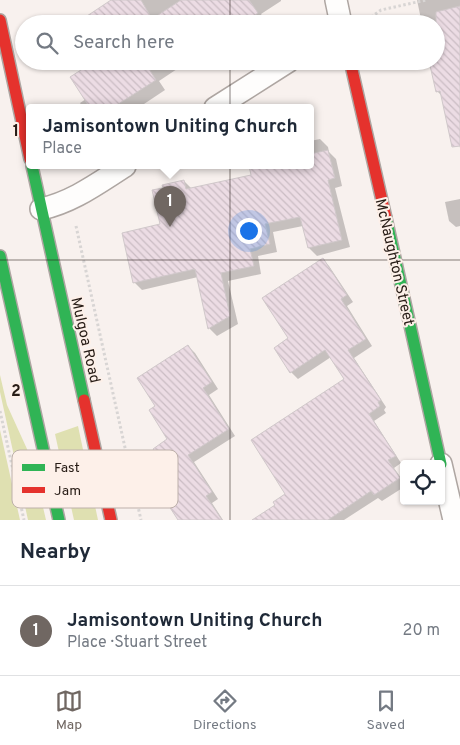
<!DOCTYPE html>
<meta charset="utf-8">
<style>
body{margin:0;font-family:Overpass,sans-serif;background:#f6f6f7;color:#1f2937}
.controls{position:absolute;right:15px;bottom:15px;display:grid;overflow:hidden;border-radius:5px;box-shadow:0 1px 4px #0004}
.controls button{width:45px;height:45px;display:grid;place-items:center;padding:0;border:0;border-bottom:1px solid #e0e1e3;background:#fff;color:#1f2937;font:25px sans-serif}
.you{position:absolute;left:248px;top:230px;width:18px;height:18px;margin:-12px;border:4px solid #fff;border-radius:50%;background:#1a73e8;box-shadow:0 0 0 8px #1a73e833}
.badge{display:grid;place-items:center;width:32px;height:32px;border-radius:50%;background:#706762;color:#fff;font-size:16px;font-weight:700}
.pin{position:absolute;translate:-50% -41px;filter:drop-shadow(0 1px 2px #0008)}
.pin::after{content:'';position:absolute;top:26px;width:18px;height:15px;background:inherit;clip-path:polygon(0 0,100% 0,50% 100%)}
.popup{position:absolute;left:26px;top:104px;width:288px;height:65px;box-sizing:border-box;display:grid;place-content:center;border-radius:5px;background:#fff;filter:drop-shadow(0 1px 4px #0005);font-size:16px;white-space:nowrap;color:#747a83}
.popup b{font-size:19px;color:#1f2937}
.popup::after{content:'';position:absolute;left:50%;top:100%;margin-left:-10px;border:10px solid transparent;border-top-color:#fff}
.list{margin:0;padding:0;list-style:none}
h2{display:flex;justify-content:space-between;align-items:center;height:65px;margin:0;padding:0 20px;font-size:21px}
h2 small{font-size:16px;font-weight:400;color:#747a83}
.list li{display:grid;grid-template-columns:32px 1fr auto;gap:15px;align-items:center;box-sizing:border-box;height:90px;padding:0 20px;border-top:1px solid #e0e1e3}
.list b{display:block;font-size:19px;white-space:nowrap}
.list p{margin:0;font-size:16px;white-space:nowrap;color:#747a83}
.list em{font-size:16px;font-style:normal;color:#747a83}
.icon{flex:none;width:28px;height:28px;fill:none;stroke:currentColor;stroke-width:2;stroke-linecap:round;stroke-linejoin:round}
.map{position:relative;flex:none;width:460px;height:520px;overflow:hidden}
.search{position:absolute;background:#fff;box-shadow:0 1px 4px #0004;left:15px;right:15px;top:15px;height:55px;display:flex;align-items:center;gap:12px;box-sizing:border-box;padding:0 18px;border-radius:28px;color:#747a83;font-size:19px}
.sheet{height:155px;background:#fff}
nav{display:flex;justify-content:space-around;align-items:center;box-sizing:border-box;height:70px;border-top:1px solid #e0e1e3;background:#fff;font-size:14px;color:#747a83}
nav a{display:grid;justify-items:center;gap:2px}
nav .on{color:#706762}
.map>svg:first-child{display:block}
</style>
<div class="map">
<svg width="460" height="520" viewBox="0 0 460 520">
<defs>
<pattern id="building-back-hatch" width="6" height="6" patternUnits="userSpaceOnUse" patternTransform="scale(1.25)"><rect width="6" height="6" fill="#ecdce4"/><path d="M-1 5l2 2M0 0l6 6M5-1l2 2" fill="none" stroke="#cabcc3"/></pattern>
</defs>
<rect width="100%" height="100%" fill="#f8f1ee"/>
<g fill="#dfe0b1">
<path d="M0 375 7 405 32 460 46 520H28L0 392Z"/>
<path d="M78 426 98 520H74L55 434Z"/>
<path d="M0 430 20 520H0Z"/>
</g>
<g fill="#0003">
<path d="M114 0H281V1L261 14 267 24H77Z"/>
<path d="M417 0H460V148L454 121 442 96 437 91 436 24H422Z"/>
<path d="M95 61H189L159 81 165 90 138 108H83L80 103 86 99Z"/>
<path d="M320 139 328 147 329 152 336 159 342 186 335 188 350 247 317 256 309 248 303 226 273 232 277 252 258 256 261 274 228 281 238 324 217 336 210 329 198 277 142 290 134 282 184 181 192 189 252 176 250 166H310V141Z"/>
<path d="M460 199V226L456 227 449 221 445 202Z"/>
<path d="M322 259 329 266 353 302 347 306 372 346 354 358 386 407 384 410 386 413 374 421 401 463 394 468 404 482V487L382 501 378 498 344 520H283L287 495 345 380 331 357 298 379 291 372 290 339Z"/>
<path d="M188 346 195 353 218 389 209 395 235 436 194 462 218 499 212 503 223 520H179L170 475 169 440 157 407Z"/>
</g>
<g fill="url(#building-back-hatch)" stroke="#d0c8ca">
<path d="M111 0H141L152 19 181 0H249L258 13 242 24H75Z"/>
<path d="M460 6V146L452 147 440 91 436 92 429 61H436V12Z"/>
<path d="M95 61H144L156 80 112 108H90L70 77Z"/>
<path d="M328 150 335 178 328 180 342 240 308 248 300 217 265 224 270 244 250 249 254 266 221 273 230 316 208 329 195 269 133 283 122 233 160 224 152 190 163 188 162 185 184 180 186 189 251 175 249 166H310V154Z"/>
<path d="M323 258 347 295 341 299 366 339 348 350 381 400 378 402 380 406 369 414 396 456 388 460 400 478 374 495 371 491 328 520H252L275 505 273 502 285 494 251 440 344 379 325 350 290 373 274 348 288 338 262 298Z"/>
<path d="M188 345 212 382 203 388 229 429 188 455 212 492 206 496 222 520H178L154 483 169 474 153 449 167 439 149 410 155 406 137 378Z"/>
</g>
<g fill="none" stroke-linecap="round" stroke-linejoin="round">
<defs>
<g id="street">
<path d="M336 0 341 24"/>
<path d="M215 108 289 61"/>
<path d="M41 209C73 202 98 183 125 166"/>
<path d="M441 464 454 520"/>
</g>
<g id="fast">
<path d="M32 166 84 400"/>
<path d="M386 218 441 464"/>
<path d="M0 256 59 520"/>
</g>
<g id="jam">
<path d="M0 20 30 159"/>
<path d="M350 61 386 218"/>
<path d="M84 400 111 520"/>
</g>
</defs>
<use href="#street" stroke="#aea6a2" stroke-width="24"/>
<use href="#fast" stroke="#aea6a2" stroke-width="14"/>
<use href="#jam" stroke="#aea6a2" stroke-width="14"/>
<g stroke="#d8d5d4" stroke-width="3" stroke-dasharray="2.5 2.5" stroke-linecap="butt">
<path d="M363 23 381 10 426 0"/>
<path d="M76 226 141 520"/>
<path d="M0 411 24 520"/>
</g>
<use href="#street" stroke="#fefdfc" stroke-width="21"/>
<use href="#fast" stroke="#30b455" stroke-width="11"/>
<use href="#jam" stroke="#e5322d" stroke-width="11"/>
</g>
<path fill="none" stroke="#271c16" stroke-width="1" stroke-opacity="0.55" d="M230 0V24M230 61V520M0 260H460"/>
<g text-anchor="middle" stroke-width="4" stroke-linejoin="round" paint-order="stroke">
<g font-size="15" fill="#271c16" stroke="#fdf0e9">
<text transform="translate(395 262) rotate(77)" y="5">McNaughton Street</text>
<text transform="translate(86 340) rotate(77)" y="5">Mulgoa Road</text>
</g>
</g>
<rect x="12" y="450" width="166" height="58" rx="8" fill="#fdf0e9" stroke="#bdb0aa" stroke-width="1"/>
<rect x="22" y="464" width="23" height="7" fill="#30b455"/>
<rect x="22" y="487" width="23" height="6" fill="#e5322d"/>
<g font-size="14" fill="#271c16">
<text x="54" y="472">Fast</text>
<text x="54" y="495">Jam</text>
</g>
<g font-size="16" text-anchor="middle" font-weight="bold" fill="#271c16" stroke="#fdf0e9" stroke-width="4" stroke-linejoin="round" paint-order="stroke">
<text x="16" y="136">1</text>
<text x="16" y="396">2</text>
</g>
</svg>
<div class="controls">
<button><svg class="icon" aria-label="locate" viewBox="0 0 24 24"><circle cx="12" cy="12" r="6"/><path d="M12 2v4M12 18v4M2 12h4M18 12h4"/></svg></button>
</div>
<div class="you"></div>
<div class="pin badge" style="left:170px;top:227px">1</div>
<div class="popup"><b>Jamisontown Uniting Church</b>Place</div>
<div class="search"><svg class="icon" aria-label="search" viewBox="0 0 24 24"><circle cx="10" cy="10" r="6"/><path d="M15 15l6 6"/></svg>Search here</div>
</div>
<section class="sheet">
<h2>Nearby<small></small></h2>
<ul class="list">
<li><span class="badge">1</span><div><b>Jamisontown Uniting Church</b><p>Place · Stuart Street</p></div><em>20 m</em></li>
</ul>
</section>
<nav>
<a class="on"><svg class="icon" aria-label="map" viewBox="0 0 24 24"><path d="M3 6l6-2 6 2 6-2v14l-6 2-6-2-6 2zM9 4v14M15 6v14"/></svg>Map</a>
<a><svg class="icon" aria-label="directions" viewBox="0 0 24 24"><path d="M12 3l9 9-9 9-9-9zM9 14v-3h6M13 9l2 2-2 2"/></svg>Directions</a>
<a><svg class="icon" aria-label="saved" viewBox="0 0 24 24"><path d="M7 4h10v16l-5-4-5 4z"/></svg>Saved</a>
</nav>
